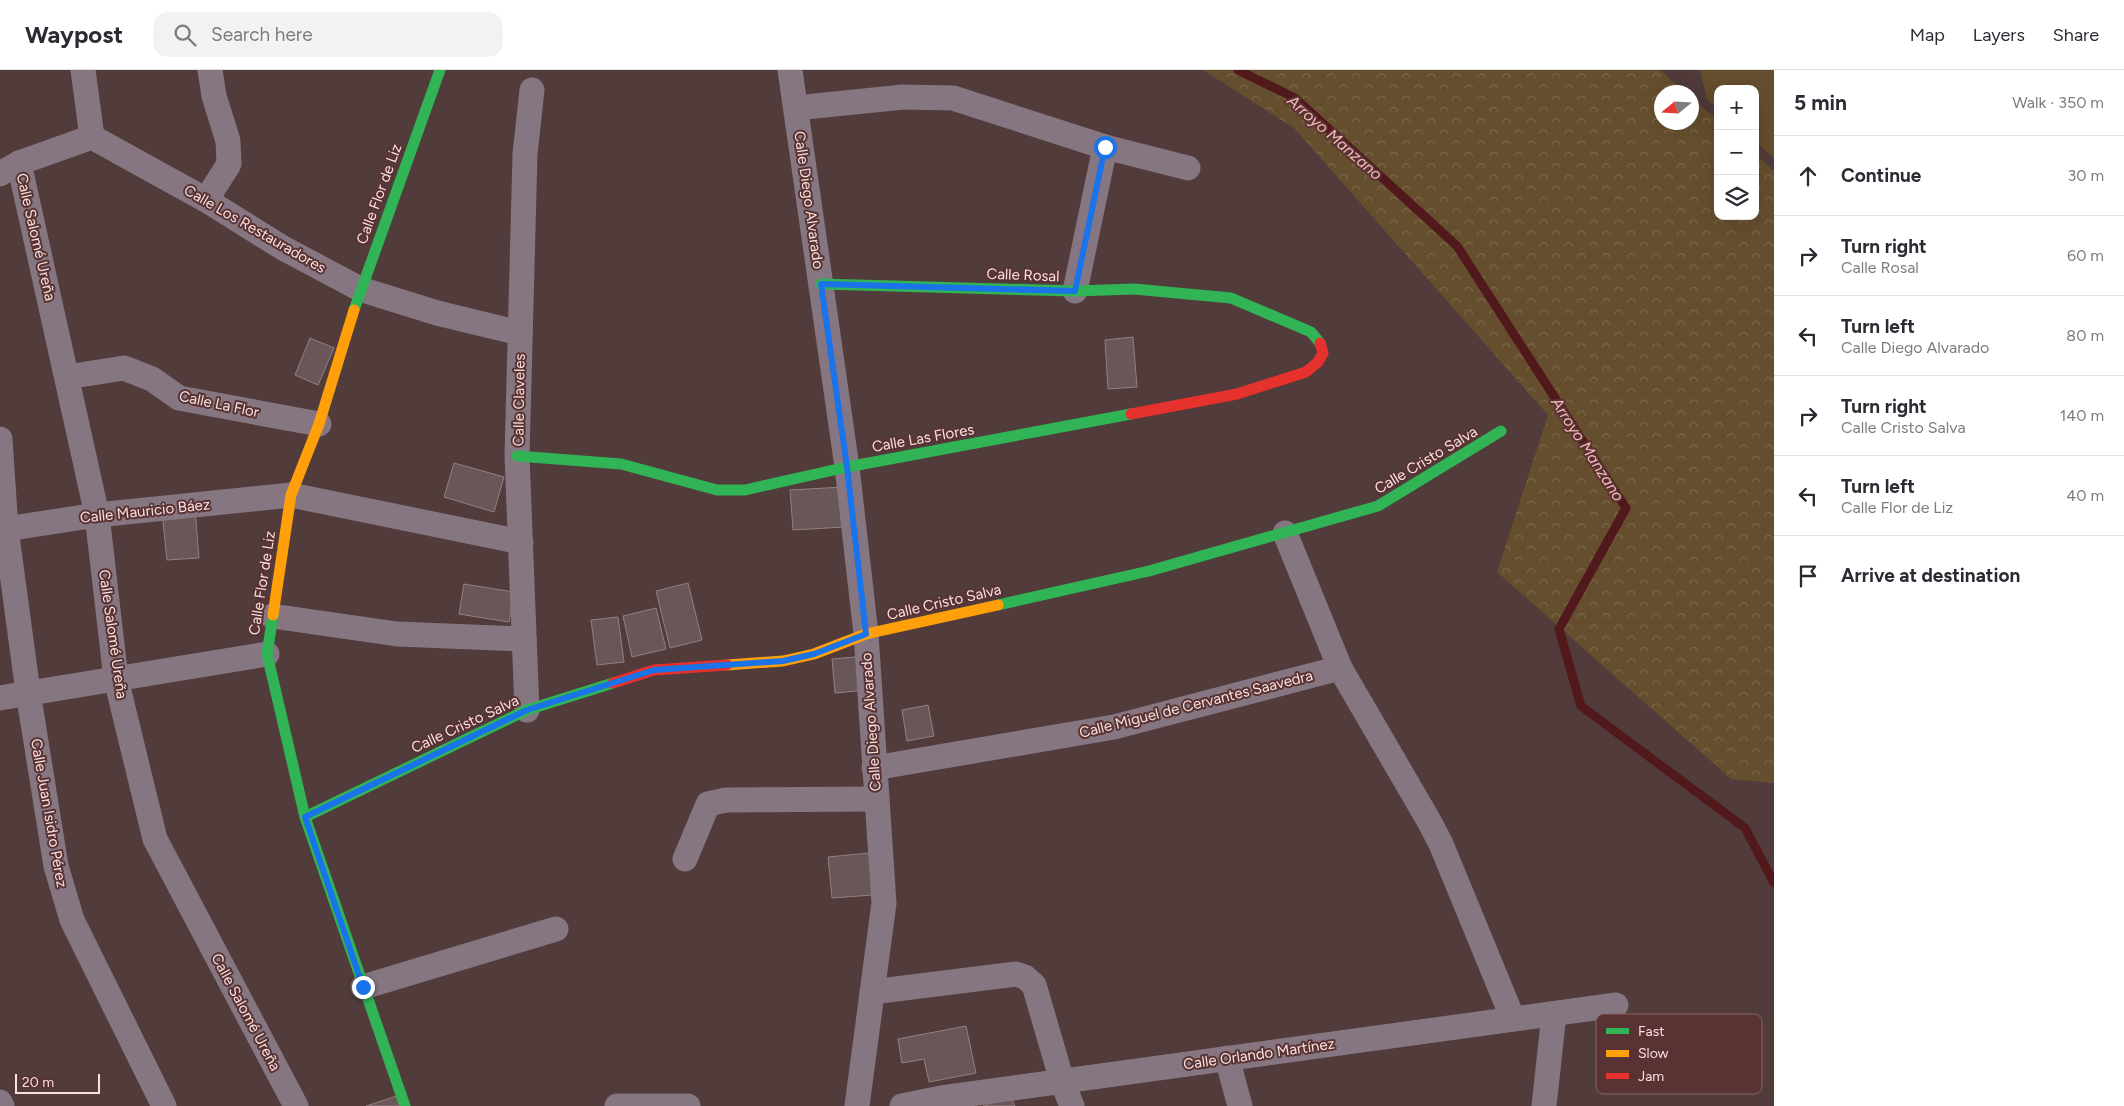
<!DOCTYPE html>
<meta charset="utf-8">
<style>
body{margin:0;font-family:Figtree,sans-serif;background:#f2f2f3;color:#2b2b33}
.controls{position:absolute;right:15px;top:15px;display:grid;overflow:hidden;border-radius:10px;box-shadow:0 5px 20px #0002}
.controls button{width:45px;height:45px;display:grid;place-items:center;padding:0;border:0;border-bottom:1px solid #e1e1e2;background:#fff;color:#2b2b33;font:25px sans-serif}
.compass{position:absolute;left:1654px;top:15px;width:45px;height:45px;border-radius:50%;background:#fff;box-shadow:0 5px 20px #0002;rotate:252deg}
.scale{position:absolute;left:15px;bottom:12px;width:85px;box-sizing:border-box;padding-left:5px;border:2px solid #f9e0df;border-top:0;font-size:14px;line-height:18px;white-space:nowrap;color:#f9e0df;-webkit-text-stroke:4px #593333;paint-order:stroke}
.stop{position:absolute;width:15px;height:15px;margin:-11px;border:4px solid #1a73e8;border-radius:50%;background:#fff}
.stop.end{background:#1a73e8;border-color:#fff;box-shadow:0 1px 5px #0008}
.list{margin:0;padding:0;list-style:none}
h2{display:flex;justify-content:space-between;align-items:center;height:65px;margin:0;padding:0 20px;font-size:21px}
h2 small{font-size:16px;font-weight:400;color:#7c7c81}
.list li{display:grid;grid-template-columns:32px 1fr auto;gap:15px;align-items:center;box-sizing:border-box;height:80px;padding:0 20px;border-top:1px solid #e1e1e2}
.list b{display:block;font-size:19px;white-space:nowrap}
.list p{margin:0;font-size:16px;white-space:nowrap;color:#7c7c81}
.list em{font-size:16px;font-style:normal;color:#7c7c81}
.icon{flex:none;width:28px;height:28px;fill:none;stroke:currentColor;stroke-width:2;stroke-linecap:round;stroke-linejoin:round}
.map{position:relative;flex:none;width:1774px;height:1036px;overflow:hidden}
header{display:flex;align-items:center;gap:30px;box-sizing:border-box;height:70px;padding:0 25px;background:#fff;border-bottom:1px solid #e1e1e2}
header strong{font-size:24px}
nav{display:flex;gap:28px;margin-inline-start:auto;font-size:18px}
.search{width:350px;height:45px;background:#f2f2f3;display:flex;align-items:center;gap:12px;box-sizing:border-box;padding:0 18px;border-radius:15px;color:#7c7c81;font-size:19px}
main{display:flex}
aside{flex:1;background:#fff}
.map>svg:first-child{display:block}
</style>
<header>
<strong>Waypost</strong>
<div class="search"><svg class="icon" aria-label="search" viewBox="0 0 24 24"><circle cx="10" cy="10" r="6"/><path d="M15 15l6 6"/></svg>Search here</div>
<nav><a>Map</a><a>Layers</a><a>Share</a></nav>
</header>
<main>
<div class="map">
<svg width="1774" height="1036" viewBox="0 0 1774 1036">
<defs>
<pattern id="forest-crowns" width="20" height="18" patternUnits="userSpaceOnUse" patternTransform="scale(1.25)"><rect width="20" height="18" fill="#644e2d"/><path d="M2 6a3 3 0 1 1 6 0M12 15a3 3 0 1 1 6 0" fill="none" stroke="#7b674b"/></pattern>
</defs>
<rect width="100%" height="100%" fill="#513b3b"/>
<path fill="url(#forest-crowns)" d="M1203 0H1660L1685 22H1662V52H1692V28L1718 51V146H1755V84L1774 101V713L1731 709 1497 502 1548 345 1294 58Z"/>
<path fill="#644e2d" d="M1700 0H1774V88L1755 72V19H1718V39L1707 30Z"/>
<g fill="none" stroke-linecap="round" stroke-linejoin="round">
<path stroke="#52191d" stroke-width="9" d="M1238 0 1295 28 1457 176 1626 438 1559 559 1581 636 1745 758 1774 813"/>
</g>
<g fill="#685658" stroke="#928082">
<path d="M1133 267 1137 317 1108 319 1105 270Z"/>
<path d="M310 268 334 278 318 315 295 305Z"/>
<path d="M454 393 504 407 494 442 444 427Z"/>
<path d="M843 417 845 457 793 460 790 420Z"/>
<path d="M195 439 199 488 167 490 162 442Z"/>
<path d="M688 513 702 570 670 578 656 521Z"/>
<path d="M464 514 514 522 509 552 459 544Z"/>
<path d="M656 538 666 579 632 587 623 546Z"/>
<path d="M618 547 624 592 597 595 591 550Z"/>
<path d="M865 586 868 620 835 623 832 589Z"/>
<path d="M928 635 934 666 907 671 902 640Z"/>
<path d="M869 783 873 825 832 828 828 787Z"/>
<path d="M966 956 976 1003 929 1012 924 989 902 993 898 969Z"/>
<path d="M1010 1025 1015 1036H983Z"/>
<path d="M397 1026 400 1036H366Z"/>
</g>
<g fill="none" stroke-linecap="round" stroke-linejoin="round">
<g stroke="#857681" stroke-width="25">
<path d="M83 0 92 67"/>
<path d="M790 0 847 397 866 564 884 833 857 1036"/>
<path d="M796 38 903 27 953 28 1105 77 1188 98"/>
<path d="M19 93 97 445 116 609 155 769 296 1036"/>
<path d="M0 104 19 93 92 67 206 130 283 178 360 219 437 243 520 263"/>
<path d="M206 130 229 94 228 71 214 26 210 0"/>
<path d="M1075 221 1105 77"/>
<path d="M67 307 124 298 152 309 179 328 319 354"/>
<path d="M0 369 6 459 28 622 56 796 72 850 164 1036"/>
<path d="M0 460 97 445 291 425 521 472"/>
<path d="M1285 463 1340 598 1429 751 1441 774 1513 949"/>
<path d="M272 546 397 564 524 569"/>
<path d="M0 628 267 584"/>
<path d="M527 640 517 386 525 84 532 20"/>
<path d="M874 698 1114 657 1340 598"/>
<path d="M685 789 708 734 726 730 876 729"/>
<path d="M363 917 556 859"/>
<path d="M872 922 1016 904 1025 907 1034 915 1062 1011 1072 1036"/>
<path d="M1227 988 1240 1036"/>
<path d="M0 1032 2 1036"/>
<path d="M617 1036H688"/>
<path d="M902 1036 941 1028 1616 935"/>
<path d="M1544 1036 1554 944"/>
</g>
<g stroke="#30b455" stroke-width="11">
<path d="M821 214 1075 221 1134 219 1231 228 1311 262 1320 273"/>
<path d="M354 240 440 0"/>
<path d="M517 386 621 394 717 420H745L847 397 1131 344"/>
<path d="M998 535 1149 501 1378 436 1501 361"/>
<path d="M273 545 267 584 305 747 405 1036"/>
<path d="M305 747 527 640 613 613"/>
</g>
<g stroke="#ff9f0a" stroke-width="11">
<path d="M273 545 291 425 319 354 354 240"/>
<path d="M727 595 783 591 814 584 866 564 998 535"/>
</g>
<g stroke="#e5322d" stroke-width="11">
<path d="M1131 344 1237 324 1306 302 1318 292 1323 283 1320 273"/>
<path d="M613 613 654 600 727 595"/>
</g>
</g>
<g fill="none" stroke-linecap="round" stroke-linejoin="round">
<path stroke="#1a73e8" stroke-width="6" d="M363 917 305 747 527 640 654 600 783 591 814 584 866 564 847 397 821 214 1075 221 1105 77"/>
</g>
<g text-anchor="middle" stroke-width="4" stroke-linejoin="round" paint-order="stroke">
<g font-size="15" fill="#f9e0df" stroke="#593333">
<text transform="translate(379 124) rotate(-70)" y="5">Calle Flor de Liz</text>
<text transform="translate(809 130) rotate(82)" y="5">Calle Diego Alvarado</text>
<text transform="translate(255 159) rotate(30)" y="5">Calle Los Restauradores</text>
<text transform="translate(36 167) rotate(77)" y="5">Calle Salomé Ureña</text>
<text transform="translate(1023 205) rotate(2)" y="5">Calle Rosal</text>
<text transform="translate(519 330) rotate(-89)" y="5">Calle Claveles</text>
<text transform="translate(219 334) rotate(12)" y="5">Calle La Flor</text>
<text transform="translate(923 368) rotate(-10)" y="5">Calle Las Flores</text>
<text transform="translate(1426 390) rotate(-31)" y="5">Calle Cristo Salva</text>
<text transform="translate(145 441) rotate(-6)" y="5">Calle Mauricio Báez</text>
<text transform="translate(262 513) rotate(-81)" y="5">Calle Flor de Liz</text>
<text transform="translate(944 532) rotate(-13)" y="5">Calle Cristo Salva</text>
<text transform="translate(113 564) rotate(82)" y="5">Calle Salomé Ureña</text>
<text transform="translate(1196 634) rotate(-14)" y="5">Calle Miguel de Cervantes Saavedra</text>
<text transform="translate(871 652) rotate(-94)" y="5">Calle Diego Alvarado</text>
<text transform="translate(465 654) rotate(-25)" y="5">Calle Cristo Salva</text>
<text transform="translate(49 743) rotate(80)" y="5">Calle Juan Isidro Pérez</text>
<text transform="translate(246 942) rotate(62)" y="5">Calle Salomé Ureña</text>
<text transform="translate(1259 984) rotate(-8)" y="5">Calle Orlando Martínez</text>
</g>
<g font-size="16" font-style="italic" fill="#f6bab8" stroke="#593333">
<text transform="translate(1335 67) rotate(41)" y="6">Arroyo Manzano</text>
<text transform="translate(1588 379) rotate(57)" y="6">Arroyo Manzano</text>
</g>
</g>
<rect x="1596" y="944" width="166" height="80" rx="8" fill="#593333" stroke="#896767" stroke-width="1"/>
<rect x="1606" y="958" width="23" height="6" fill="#30b455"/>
<rect x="1606" y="980" width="23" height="7" fill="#ff9f0a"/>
<rect x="1606" y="1003" width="23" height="6" fill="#e5322d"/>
<g font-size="14" fill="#f9e0df">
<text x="1638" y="966">Fast</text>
<text x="1638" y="988">Slow</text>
<text x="1638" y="1011">Jam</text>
</g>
</svg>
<div class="controls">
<button>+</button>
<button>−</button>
<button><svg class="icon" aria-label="layers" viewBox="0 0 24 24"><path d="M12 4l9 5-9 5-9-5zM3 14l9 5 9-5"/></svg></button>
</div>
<svg class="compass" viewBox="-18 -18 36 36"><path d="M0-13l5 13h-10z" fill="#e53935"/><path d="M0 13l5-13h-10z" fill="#7c7c81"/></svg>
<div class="scale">20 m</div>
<div class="stop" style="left:1105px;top:77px"></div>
<div class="stop end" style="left:363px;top:917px"></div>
</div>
<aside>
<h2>5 min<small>Walk · 350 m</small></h2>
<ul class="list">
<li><svg class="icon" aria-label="ahead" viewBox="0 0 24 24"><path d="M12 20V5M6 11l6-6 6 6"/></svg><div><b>Continue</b></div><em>30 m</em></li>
<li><svg class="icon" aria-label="right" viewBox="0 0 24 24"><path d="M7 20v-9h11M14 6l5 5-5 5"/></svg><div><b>Turn right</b><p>Calle Rosal</p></div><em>60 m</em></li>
<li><svg class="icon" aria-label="left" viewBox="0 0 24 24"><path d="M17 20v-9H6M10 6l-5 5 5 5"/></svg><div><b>Turn left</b><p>Calle Diego Alvarado</p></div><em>80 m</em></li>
<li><svg class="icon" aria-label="right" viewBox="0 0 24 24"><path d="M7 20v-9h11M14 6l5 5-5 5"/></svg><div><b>Turn right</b><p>Calle Cristo Salva</p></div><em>140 m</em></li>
<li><svg class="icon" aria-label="left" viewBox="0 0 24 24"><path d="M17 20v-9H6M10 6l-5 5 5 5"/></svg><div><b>Turn left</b><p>Calle Flor de Liz</p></div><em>40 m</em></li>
<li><svg class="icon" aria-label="arrive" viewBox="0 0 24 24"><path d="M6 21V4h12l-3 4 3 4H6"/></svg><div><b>Arrive at destination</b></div></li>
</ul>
</aside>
</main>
